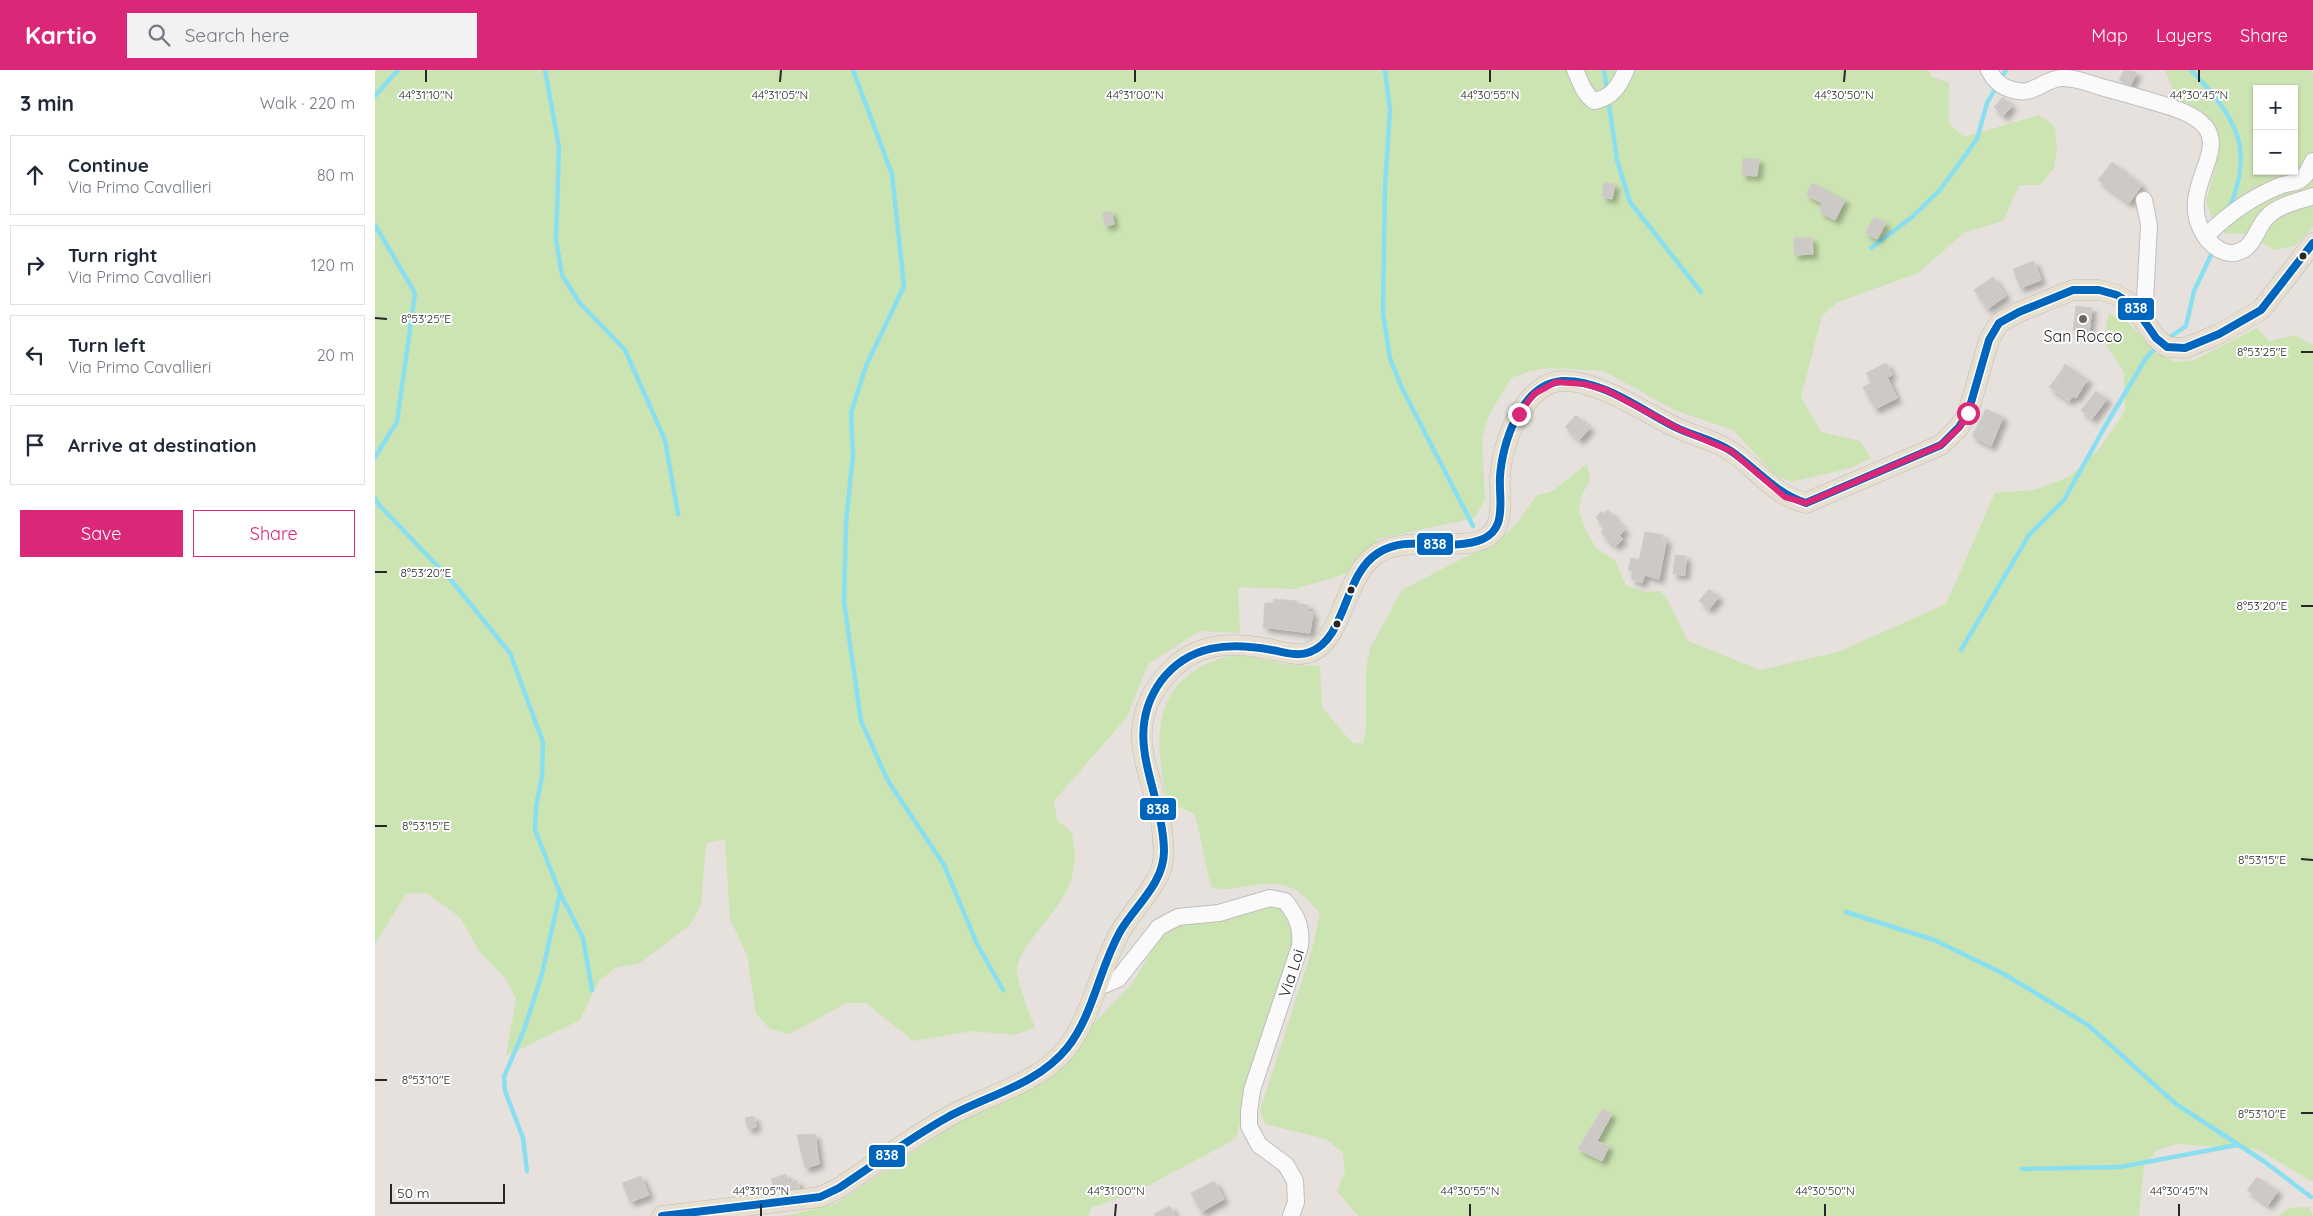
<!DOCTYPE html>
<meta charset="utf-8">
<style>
body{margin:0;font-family:Quicksand,sans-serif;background:#f2f2f3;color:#1f2937}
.controls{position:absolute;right:15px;top:15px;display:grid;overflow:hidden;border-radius:0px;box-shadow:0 1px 4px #0004}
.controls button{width:45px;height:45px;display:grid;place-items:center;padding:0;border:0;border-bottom:1px solid #e0e1e3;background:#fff;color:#1f2937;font:25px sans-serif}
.scale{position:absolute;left:15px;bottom:12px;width:115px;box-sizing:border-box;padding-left:5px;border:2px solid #272727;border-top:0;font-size:14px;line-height:18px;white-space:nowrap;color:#272727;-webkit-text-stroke:4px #fff;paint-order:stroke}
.stop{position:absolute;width:15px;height:15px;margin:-11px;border:4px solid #db2777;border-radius:50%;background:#fff}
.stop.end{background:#db2777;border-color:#fff;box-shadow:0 1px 5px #0008}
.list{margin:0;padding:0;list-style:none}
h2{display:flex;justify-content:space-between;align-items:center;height:65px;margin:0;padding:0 20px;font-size:21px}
h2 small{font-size:16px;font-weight:400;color:#747a83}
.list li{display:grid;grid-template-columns:32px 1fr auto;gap:15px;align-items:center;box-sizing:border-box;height:80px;margin:0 10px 10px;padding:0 10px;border:1px solid #e0e1e3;border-radius:0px}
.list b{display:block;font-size:19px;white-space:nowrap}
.list p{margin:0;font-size:16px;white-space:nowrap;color:#747a83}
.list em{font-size:16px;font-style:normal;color:#747a83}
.actions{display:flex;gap:10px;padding:15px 20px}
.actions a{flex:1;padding:11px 0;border:1px solid #db2777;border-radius:0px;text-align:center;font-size:18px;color:#db2777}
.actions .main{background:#db2777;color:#fff}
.icon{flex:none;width:28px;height:28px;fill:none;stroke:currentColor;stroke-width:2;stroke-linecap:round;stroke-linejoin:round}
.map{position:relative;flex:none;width:1938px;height:1146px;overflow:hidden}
header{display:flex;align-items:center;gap:30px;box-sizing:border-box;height:70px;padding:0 25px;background:#db2777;color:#fff}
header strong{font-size:24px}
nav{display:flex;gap:28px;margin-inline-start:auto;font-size:18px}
.search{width:350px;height:45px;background:#f2f2f3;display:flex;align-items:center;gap:12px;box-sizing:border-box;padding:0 18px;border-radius:0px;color:#747a83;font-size:19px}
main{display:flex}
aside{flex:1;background:#fff}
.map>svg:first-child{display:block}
</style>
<header>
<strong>Kartio</strong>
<div class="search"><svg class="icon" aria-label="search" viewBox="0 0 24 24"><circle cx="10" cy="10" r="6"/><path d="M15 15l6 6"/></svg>Search here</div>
<nav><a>Map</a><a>Layers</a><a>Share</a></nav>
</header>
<main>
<aside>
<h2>3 min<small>Walk · 220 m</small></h2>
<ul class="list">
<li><svg class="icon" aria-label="ahead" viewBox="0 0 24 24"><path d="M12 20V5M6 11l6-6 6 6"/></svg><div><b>Continue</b><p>Via Primo Cavallieri</p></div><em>80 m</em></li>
<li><svg class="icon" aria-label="right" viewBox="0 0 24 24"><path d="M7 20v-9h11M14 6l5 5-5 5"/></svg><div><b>Turn right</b><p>Via Primo Cavallieri</p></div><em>120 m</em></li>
<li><svg class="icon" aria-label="left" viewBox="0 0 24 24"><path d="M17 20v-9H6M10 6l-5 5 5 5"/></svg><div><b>Turn left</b><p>Via Primo Cavallieri</p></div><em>20 m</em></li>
<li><svg class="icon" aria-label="arrive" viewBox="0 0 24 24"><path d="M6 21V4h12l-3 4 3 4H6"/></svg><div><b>Arrive at destination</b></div></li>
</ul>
<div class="actions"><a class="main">Save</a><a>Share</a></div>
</aside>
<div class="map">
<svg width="1938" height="1146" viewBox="0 0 1938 1146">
<defs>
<filter id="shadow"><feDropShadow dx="4.5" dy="4.5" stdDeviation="2.5" flood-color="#0004"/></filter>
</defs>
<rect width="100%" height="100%" fill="#e6e1dc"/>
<g fill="#cce4b2" fill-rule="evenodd">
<path d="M0 0H1554L1555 6 1574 13V54L1589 67 1664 45 1680 57 1682 78 1679 98 1665 115H1644L1628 151 1590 162 1543 203 1463 232 1447 246 1426 327 1446 362 1485 371 1496 388 1476 398 1416 412 1399 404 1358 360 1299 340 1229 301 1174 298 1155 301 1136 308 1114 345 1107 368 1110 429 1100 448 1003 469 977 501 958 508 919 519 863 517 865 563 825 561 773 594 752 647 679 731 682 750 697 762C706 813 689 828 660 865 652 875 644 886 642 899 640 907 656 947 660 958L639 965 598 961 538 971 491 933H471L415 964 395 959 381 944 372 885 355 849 350 769 331 773 326 835 315 855 265 893 240 898 223 912 205 950 131 986 141 929 132 910 104 881 85 847 51 823 31 824 0 874Z"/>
<path d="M1790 0H1936L1938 4V156L1920 176 1899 180 1872 164H1852L1844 160 1838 151 1831 131 1842 92 1841 63 1821 38 1802 30ZM1882 19H1919V101H1882Z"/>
<path d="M1734 244 1753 252 1782 283 1800 292 1820 290 1882 258 1894 271 1921 265 1938 275V1112L1882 1079 1801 1074 1782 1080 1769 1097 1764 1146H983L962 1121 970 1102 968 1083 951 1069 890 1054 885 1041 937 879 945 844C920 812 906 810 866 817 855 819 847 821 836 817L820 744C812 740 802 737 796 731 789 725 788 711 787 703 779 650 788 609 843 589 864 581 889 590 910 594 921 596 933 595 945 596L947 637 977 673 988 674 991 660V599L995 578 1027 520 1123 470 1141 454 1162 425 1176 422 1212 394 1215 410 1207 425 1204 441 1212 463 1222 479 1240 490 1251 516 1271 522 1284 521 1291 527 1313 571 1385 600 1463 582 1571 534 1620 423 1659 420 1694 407 1723 380 1750 342 1749 302 1728 270Z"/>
<path d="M900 831 925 851 861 1067 855 1072 761 1122 716 1138 714 1146H404L415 1145 462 1133 586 1050 698 986 717 955 758 913 784 867 805 853Z"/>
<path d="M1934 1137 1938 1146H1903L1914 1138Z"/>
</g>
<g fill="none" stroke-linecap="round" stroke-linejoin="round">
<g stroke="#89dfef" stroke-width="4.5">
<path d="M170 0 184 77 181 170 187 205 204 232 250 280 290 370 303 444"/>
<path d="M478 0 517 104 529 216 491 296 476 343 478 385 471 453 469 532 486 651 513 711 569 795 602 874 628 920"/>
<path d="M1010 0 1015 40 1010 117 1008 243 1015 288 1026 316 1098 456"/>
<path d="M1229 0 1232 21"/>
<path d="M1816 0C1859 46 1881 76 1854 139"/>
<path d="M0 26 23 0"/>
<path d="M1233 28 1242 90 1255 132 1326 222"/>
<path d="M0 155 40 223 22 352 0 387"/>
<path d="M1496 178 1536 148 1565 120 1602 69 1612 33 1631 0"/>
<path d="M1791 270 1811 256 1819 221 1839 179"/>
<path d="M0 428 4 435 76 510 135 583 168 672 167 707 161 736 160 760 185 823 208 868 217 920"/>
<path d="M1586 580 1654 465 1689 430 1728 360 1771 288 1782 276"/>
<path d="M1471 842 1559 870 1629 904 1713 955 1801 1034 1890 1092 1936 1127"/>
<path d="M1647 1099 1745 1097 1862 1075"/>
<path d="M152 1101 148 1068 130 1021 129 1007 149 960 167 904 185 823"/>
</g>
</g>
<g fill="#ccc9c6" stroke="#d1cdc8" filter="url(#shadow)">
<path d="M1749 0 1762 2 1755 16 1744 10Z"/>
<path d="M1628 27 1637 36 1628 46 1619 37Z"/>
<path d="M1368 88 1384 89 1382 106 1367 105Z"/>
<path d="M1737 92 1767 115 1754 133 1723 110Z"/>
<path d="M1229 112 1240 114 1237 129 1227 127Z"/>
<path d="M1437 113 1470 130 1460 150 1445 142 1447 133 1431 125Z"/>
<path d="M736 141 739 154 730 156 727 143Z"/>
<path d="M1499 147 1511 153 1502 169 1490 163Z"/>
<path d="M1419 168H1437L1438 184 1419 185Z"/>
<path d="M1659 191 1666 210 1645 218 1638 199Z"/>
<path d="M1618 207 1631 226 1612 239 1599 220Z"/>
<path d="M1701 236 1717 238 1714 262 1698 260Z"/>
<path d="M1511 293 1517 305 1512 307 1522 328 1500 339 1488 317 1496 313 1491 303Z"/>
<path d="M1690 294 1704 304 1701 310 1709 315 1701 328 1698 326 1694 331 1674 317 1679 311 1689 318 1696 307 1686 301Z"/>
<path d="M1686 301 1696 307 1689 318 1679 311Z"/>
<path d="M1704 304 1713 310 1709 315 1701 310Z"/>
<path d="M1721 321 1732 329 1717 349 1706 340Z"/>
<path d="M1611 339 1628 347 1616 376 1597 366Z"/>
<path d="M1201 345 1215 358 1204 370 1190 357Z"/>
<path d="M1233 440 1241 450 1229 459 1221 447 1227 441 1228 444Z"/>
<path d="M1241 450 1250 460 1235 473 1226 462Z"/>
<path d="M1270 462 1288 465 1287 469 1292 470V472L1269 467Z"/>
<path d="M1244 465 1248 469 1240 476 1236 472Z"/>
<path d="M1269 467 1291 472 1284 509 1253 500 1256 488 1264 490Z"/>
<path d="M1300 485 1311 486 1310 505 1298 504Z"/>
<path d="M1258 501 1270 504 1267 513 1256 509Z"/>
<path d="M1334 519 1344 527 1334 539 1324 531Z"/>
<path d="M899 529 922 531V534L934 535 933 542H938L935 563 888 557 890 533H898Z"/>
<path d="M1227 1039 1237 1044 1222 1071 1234 1076 1227 1091 1203 1079Z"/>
<path d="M379 1046 381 1057 373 1059 370 1048Z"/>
<path d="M440 1064 444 1094 430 1098 422 1065Z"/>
<path d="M411 1104 414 1113 399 1118 396 1109Z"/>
<path d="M266 1106 274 1125 255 1132 247 1113Z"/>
<path d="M1882 1107 1903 1121 1893 1135 1872 1120Z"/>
<path d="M422 1110 426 1125 417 1127 414 1113Z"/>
<path d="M839 1111 849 1129 826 1142 816 1123Z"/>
<path d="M414 1113 416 1122 402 1126 399 1118Z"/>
<path d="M795 1136 800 1146H780L779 1144Z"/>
</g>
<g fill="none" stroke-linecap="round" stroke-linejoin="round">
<defs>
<g id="minor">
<path d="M1200 0C1206 12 1208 23 1219 31 1237 28 1244 16 1251 0"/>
<path d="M1614 0C1620 13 1629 19 1643 21 1659 24 1670 9 1686 8 1699 7 1714 13 1726 17 1748 23 1770 29 1792 36 1883 63 1800 107 1826 159 1834 176 1854 192 1872 177 1881 169 1884 154 1893 146 1904 135 1924 131 1938 126"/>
<path d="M1769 130 1774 155 1769 249"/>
<path d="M1831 166C1851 146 1876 128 1902 117 1909 113 1918 114 1925 110 1932 105 1935 98 1938 91"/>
<path d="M722 918 743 909 784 857 803 847 844 843 895 828 910 831C922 846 927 857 925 876L877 1020 874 1042V1056L884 1075 911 1095 920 1111 921 1132 916 1146"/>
</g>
<path id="major" d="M287 1146 445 1127 464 1118C500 1094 536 1068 573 1047 611 1025 664 1014 692 978 717 945 724 902 743 866 754 844 775 825 785 802 789 793 789 781 788 772 786 712 742 668 787 610 817 572 854 570 898 580 910 582 923 587 936 582 969 568 969 504 1003 483 1034 464 1092 484 1115 465 1130 454 1124 423 1125 406 1127 375 1146 321 1180 312 1213 304 1271 343 1300 357 1318 366 1340 370 1357 382 1382 399 1400 426 1431 433L1566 375 1584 357 1593 343 1614 270 1624 253 1644 242 1698 220H1724L1742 225 1759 236 1781 268 1792 277 1810 278 1844 264 1886 240 1938 173"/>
</defs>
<use href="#minor" stroke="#bfbebe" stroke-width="18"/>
<use href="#major" stroke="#bfbdbb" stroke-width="21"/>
<use href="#minor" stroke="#fbfafa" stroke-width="16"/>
<use href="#major" stroke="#e7dfd0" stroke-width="20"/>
<defs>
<path id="bus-1" d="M287 1146 445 1127 464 1118C500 1094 535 1068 573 1047 613 1025 662 1015 692 978 719 944 724 898 746 860 761 835 789 813 789 781 788 720 745 668 786 611 814 574 855 572 897 580 909 582 923 587 935 582 972 568 968 505 1003 483 1034 463 1075 483 1108 469 1116 465 1120 461 1123 453 1128 438 1124 422 1125 407 1127 373 1146 314 1187 311 1227 309 1266 340 1300 357 1318 366 1339 370 1356 381 1382 399 1400 423 1431 433L1566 375 1584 357 1593 343 1614 270 1624 253 1644 242 1698 220H1724L1742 225 1759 236 1781 268 1792 277 1810 278 1844 264 1886 240 1938 173"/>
</defs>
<use href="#bus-1" stroke="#fff" stroke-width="11"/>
<use href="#bus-1" stroke="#0065bd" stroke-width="8"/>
</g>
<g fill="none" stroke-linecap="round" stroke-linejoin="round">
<path stroke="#db2777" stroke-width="6" d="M1144 344 1159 324 1181 312 1209 314 1231 320 1304 359 1356 381 1410 427 1431 433 1566 375 1584 358 1593 343"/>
</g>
<path fill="none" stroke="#272727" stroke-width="2" d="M51 12V0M405 12 406 0M760 12V0M1115 12V0M1469 12 1470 0M1824 12V0M0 248 12 249M1926 282H1938M0 502H12M1926 536H1938M0 756H12M1926 789 1938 790M0 1010H12M1926 1043H1938M386 1146V1134M740 1146 741 1134M1095 1146V1134M1450 1146V1134M1804 1146V1134"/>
<g fill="#272727" stroke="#fff" stroke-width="2">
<circle cx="1928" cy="186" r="4.5"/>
<circle cx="976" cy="520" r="4.5"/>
<circle cx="962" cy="554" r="4.5"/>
</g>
<circle fill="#6a6866" stroke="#fff" stroke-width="2" cx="1708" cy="249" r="5"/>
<g text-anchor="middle" stroke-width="4" stroke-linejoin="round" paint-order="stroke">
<g font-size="16" fill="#272727" stroke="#fff">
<text x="1708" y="272">San Rocco</text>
</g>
<g font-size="16" fill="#272727" stroke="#fff">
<text transform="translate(916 903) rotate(-72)" y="6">Via Loi</text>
</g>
</g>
<g font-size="12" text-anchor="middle" fill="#272727" stroke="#fff" stroke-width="4" stroke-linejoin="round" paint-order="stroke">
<text x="51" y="29">44°31'10"N</text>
<text x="405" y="29">44°31'05"N</text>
<text x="760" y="29">44°31'00"N</text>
<text x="1115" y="29">44°30'55"N</text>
<text x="1469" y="29">44°30'50"N</text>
<text x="1824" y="29">44°30'45"N</text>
<text x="51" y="253">8°53'25"E</text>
<text x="1887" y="286">8°53'25"E</text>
<text x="51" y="507">8°53'20"E</text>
<text x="1887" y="540">8°53'20"E</text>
<text x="51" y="760">8°53'15"E</text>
<text x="1887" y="794">8°53'15"E</text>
<text x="51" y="1014">8°53'10"E</text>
<text x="1887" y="1048">8°53'10"E</text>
<text x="386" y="1125">44°31'05"N</text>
<text x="741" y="1125">44°31'00"N</text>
<text x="1095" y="1125">44°30'55"N</text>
<text x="1450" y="1125">44°30'50"N</text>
<text x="1804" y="1125">44°30'45"N</text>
</g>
<g stroke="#fff" stroke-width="2">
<rect x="1742" y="227" width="38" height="24" rx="5" fill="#0065bd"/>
<rect x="1041" y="462" width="38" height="24" rx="5" fill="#0065bd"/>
<rect x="764" y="727" width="38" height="24" rx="5" fill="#0065bd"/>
<rect x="493" y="1074" width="38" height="24" rx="5" fill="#0065bd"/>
</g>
<g font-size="14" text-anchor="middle" font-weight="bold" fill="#fff">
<text x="1761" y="243">838</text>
<text x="1060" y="479">838</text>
<text x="783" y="744">838</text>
<text x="512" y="1090">838</text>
</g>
</svg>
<div class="controls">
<button>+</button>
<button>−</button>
</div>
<div class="scale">50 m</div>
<div class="stop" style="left:1593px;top:343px"></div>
<div class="stop end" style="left:1144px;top:344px"></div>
</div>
</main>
